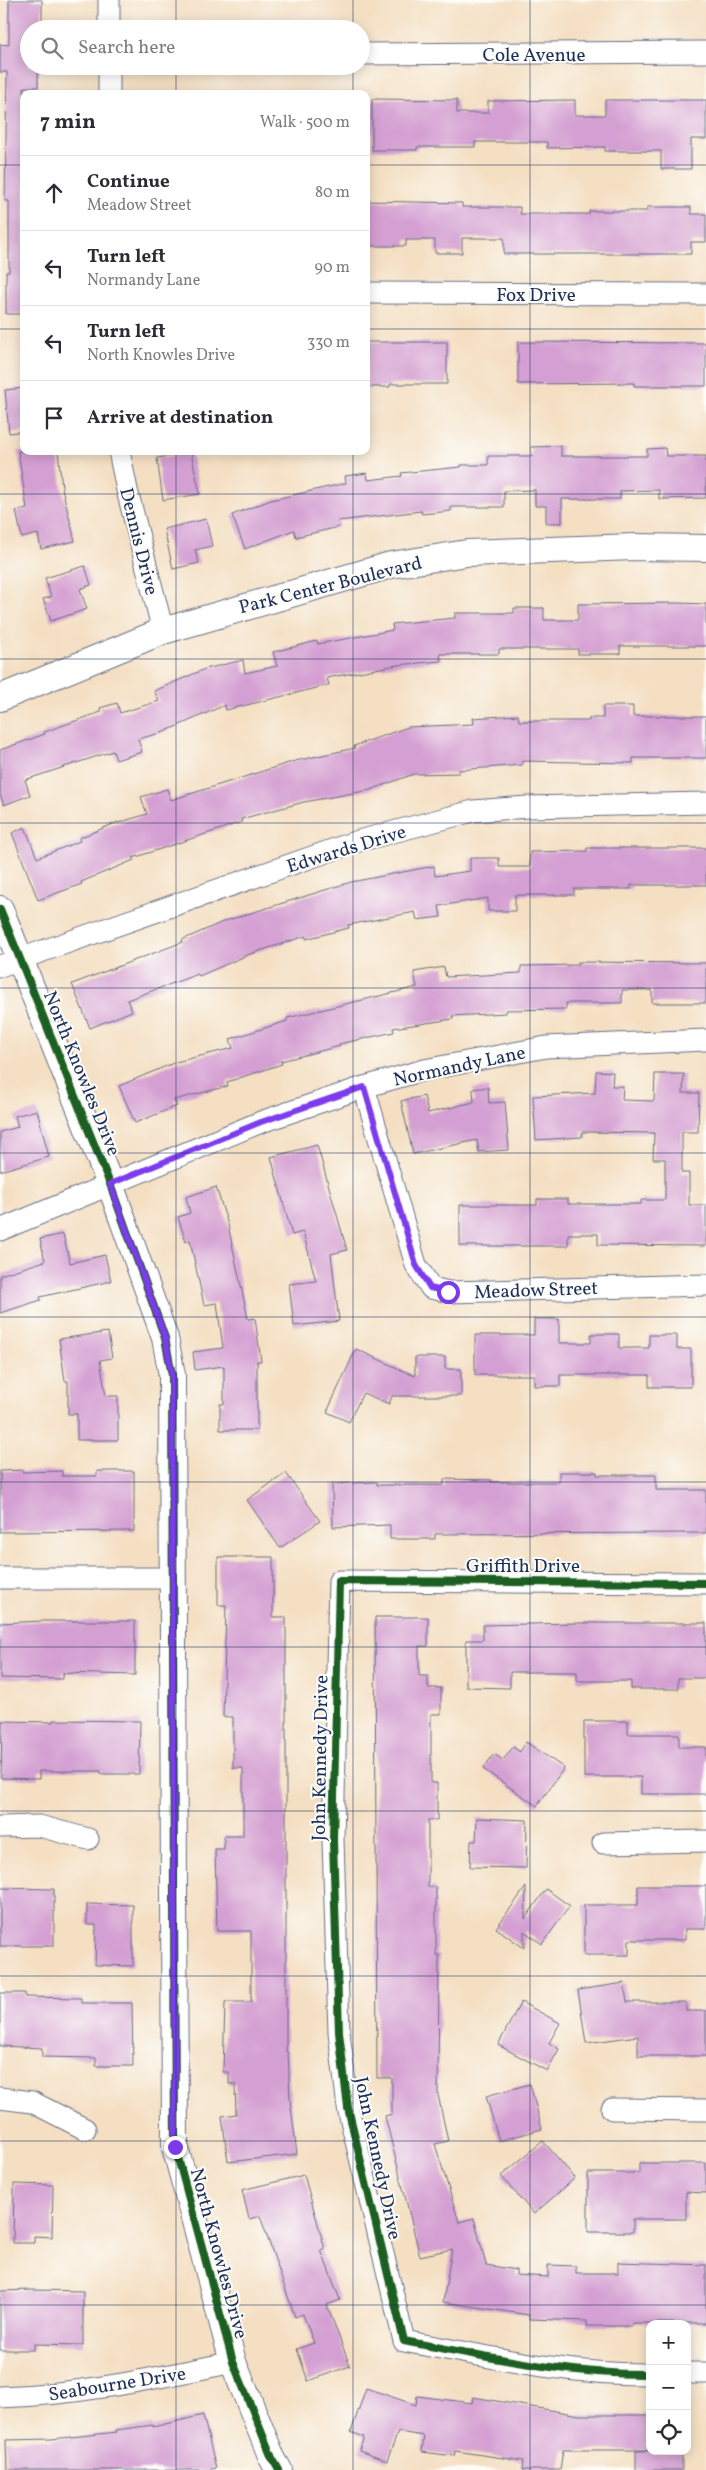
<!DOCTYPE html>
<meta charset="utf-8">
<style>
body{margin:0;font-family:Vollkorn,serif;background:#f2f2f3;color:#2b2b33}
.controls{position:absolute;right:15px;bottom:15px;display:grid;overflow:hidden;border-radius:10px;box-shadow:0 2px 12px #0003}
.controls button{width:45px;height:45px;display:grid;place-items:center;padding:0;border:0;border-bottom:1px solid #e1e1e2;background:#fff;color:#2b2b33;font:25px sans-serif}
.stop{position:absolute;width:15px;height:15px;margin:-11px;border:4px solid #7c3aed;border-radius:50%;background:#fff}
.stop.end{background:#7c3aed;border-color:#fff;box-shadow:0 1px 5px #0008}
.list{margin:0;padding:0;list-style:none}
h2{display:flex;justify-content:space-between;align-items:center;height:65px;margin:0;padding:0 20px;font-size:21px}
h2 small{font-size:16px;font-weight:400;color:#7c7c81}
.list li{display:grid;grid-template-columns:32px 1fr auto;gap:15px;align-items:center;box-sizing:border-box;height:75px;padding:0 20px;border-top:1px solid #e1e1e2}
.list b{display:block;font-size:19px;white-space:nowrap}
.list p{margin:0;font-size:16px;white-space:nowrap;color:#7c7c81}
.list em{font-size:16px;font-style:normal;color:#7c7c81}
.icon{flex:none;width:28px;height:28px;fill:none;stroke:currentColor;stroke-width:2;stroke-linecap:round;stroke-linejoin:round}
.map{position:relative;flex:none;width:706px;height:2470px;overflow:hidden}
.search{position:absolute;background:#fff;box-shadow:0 2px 12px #0003;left:20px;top:20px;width:350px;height:55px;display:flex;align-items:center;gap:12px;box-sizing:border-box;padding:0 18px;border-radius:28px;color:#7c7c81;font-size:19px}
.panel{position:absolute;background:#fff;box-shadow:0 2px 12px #0003;left:20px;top:90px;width:350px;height:365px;border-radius:10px}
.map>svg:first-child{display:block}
</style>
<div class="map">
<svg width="706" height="2470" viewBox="0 0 706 2470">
<rect width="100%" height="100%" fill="#fdfcf7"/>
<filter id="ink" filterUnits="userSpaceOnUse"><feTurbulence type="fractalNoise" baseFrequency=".02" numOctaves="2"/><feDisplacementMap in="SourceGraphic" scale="10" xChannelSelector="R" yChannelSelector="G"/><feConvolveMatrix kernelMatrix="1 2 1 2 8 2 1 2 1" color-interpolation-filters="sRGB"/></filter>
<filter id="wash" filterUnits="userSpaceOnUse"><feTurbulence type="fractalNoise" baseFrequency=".0096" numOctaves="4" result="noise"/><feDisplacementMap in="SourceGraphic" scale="20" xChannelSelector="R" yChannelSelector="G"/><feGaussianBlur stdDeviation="1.12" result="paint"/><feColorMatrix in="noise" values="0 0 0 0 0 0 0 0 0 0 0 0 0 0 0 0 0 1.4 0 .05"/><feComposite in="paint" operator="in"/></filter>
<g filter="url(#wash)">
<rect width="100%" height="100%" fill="#f4dfc3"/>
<g id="blocks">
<g fill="#d49fd2">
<path d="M9 0H42V29H29V66H38V87H24V314H6V272H9V201H5L7 72H0V44L9 45Z"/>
<path d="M372 99 457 100V113H488V101L575 100V115H605V100H706V139H691V169H661V151H605V147L547 148V142H475V147H417V150H372Z"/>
<path d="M366 201 462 203V207H520V214H589V211H647V207H691V214H706V242H691V254H504V238H462V253H435V240H406V246H366Z"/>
<path d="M366 342H447V384H390V387H366Z"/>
<path d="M518 342 706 343V386H634V383L518 384Z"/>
<path d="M24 388V431L9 433 5 390Z"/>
<path d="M561 446V456H647V449L665 448 666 456H706V498L659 499V490L620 491V499H562V523H546V506H535V490L504 491V507H451V511L422 514 421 511 338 521 339 527 296 537 294 530 245 549 232 515 271 500 346 483 345 476 367 473 368 480 402 476 401 473 461 467V465H488V456H532L531 447Z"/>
<path d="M18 451H58L62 488 75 541 41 549 38 534 22 538 16 511 27 509Z"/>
<path d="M191 453 200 494 163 500 157 458Z"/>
<path d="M206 519 212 546 195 550 199 563 173 569 164 529Z"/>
<path d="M85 566 91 585 80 589 87 609 51 621 43 599 51 597 45 578Z"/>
<path d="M679 603 706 604V646H620V654H578V649H499V654H440L441 661 397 665 327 678 329 685 226 710 225 705 164 732 138 739 142 752 116 760 113 751 25 780 30 795 4 805 0 795V750L45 734 44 732 101 712 100 708 117 703 120 713 159 701 154 691 205 669 243 660 245 673 277 666 273 652 317 641 318 644 393 630 392 624 455 618V613H514V608H544V620H578V604Z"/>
<path d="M603 706H633V716H706V758H633V763L522 761V765L459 770V773L414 774 370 790 304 802 241 819 242 822 133 858 134 860 81 882 82 884 38 900 12 833 25 827 37 858 80 841 79 838 118 822V823L147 814 141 797 167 789 171 800 295 761 355 748 354 746 408 727 474 724 473 718 518 715 519 721H589V718H603Z"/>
<path d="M587 848H706V885H631V889H574V895H515V911H488V898L439 906 441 917 417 920 415 912 348 925 349 928 306 939V936L250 954 199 976 198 974 127 1000 132 1011 90 1028 72 984 183 942 182 940 225 921 351 882 434 866 435 876 470 871V858H499V867H530V852L587 851Z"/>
<path d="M578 962 706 963V1003H652V990H622V1003H566V1009L506 1010V1013L452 1016 453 1019 393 1028 394 1032 339 1044 340 1046 281 1061 282 1064 227 1082 228 1086 174 1100 177 1106 135 1123 119 1086 176 1062 233 1048 230 1039 287 1021V1018L417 987 414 972 444 967 446 977 521 973V966L578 965Z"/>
<path d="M596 1071 613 1072 612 1086H623L622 1100 654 1101 655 1074H684L683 1093H699L698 1132H682V1173H689V1205H706V1246L598 1245V1234H568V1246H460V1205H537V1199H568V1204H641V1200H665V1159H653L654 1133 582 1132V1137L536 1140 533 1096 595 1093Z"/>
<path d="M488 1087 489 1103 505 1102 509 1150 479 1152 477 1140 413 1154 401 1101 424 1096 428 1113 474 1102 473 1089Z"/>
<path d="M37 1110 49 1157 0 1171V1132L18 1127 15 1116Z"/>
<path d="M317 1145 347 1250 331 1254 339 1321 294 1326 289 1284 316 1281 303 1232 292 1235 271 1157Z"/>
<path d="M216 1187 228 1225 248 1319 255 1318 261 1361H257V1430H220V1404H224V1366L195 1370 193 1352 223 1348 217 1303 204 1305 190 1240 186 1242 178 1217 190 1213 186 1197Z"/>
<path d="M63 1234 70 1263 105 1255 111 1281 40 1297 41 1300 0 1313V1275L45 1261 40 1239Z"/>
<path d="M534 1319H559V1343H591V1334H619V1348H649V1335H677V1349H691V1387H649V1375H560V1386H534V1375H475V1335H534Z"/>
<path d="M108 1332 112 1358 100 1360 106 1396H118V1440H77V1414H68V1381H65L59 1339Z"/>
<path d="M356 1349 415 1376V1357H445V1369H461V1396H392L389 1404 363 1393 349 1422 327 1412Z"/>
<path d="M22 1470V1472L62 1471V1476H97V1471H134V1531L0 1532V1471Z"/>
<path d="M559 1472H597V1475H656V1490H706V1533L435 1534V1539H390V1525L333 1527 332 1484 377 1482V1485H444V1479L491 1480V1482H559Z"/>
<path d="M286 1473 320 1521 280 1548 247 1500Z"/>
<path d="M218 1557H273V1617H286V2052H288L290 2099 297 2154 228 2162 222 2116 236 2114 235 2084H229V2072H223L225 2002H251V1931H217L215 1849H224V1836H243V1768H233V1717H223L226 1605H218Z"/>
<path d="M375 1617H428V1646H419V1676H428V1688H441V1714H431V1783H437V1820H428V1887H436V1955H439L438 2095 448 2141 435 2144 459 2222 474 2218 486 2265 516 2270V2275L548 2277V2265L576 2266V2273H618V2262L706 2265V2323H632V2326H587V2321L529 2319V2315L443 2302 452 2249 420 2256 385 2116 392 2114V2078H377Z"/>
<path d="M43 1621H135V1675L63 1673V1679L0 1678V1623Z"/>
<path d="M577 1623H706V1678H678V1689H631V1681H577V1672H510V1688L466 1687V1640H483V1625Z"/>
<path d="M53 1720 140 1721 139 1774H101V1771H39V1779L1 1778 2 1721 53 1722Z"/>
<path d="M584 1721H628V1734H679V1747H706V1794H641V1777H584Z"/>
<path d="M526 1742 564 1768 537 1806 483 1769 494 1754 503 1760 513 1747 520 1752Z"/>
<path d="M477 1818 527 1820 526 1868 470 1867 471 1841H476Z"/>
<path d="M638 1886H706V1929H685V1940H629V1955H584V1905H638Z"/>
<path d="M526 1887 525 1919 546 1889 570 1906 542 1944 524 1931V1948L496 1928Z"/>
<path d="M0 1888 54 1889V1946H0Z"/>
<path d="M87 1904 133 1905V1966L95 1965 96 1925H87Z"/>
<path d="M624 1983 627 2002H686V2011H706V2056H638V2036L586 2043 578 1990Z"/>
<path d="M0 1993H25V1997L81 1998V2003H132L133 2066H96V2058L42 2057V2048L0 2046Z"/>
<path d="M521 2002 560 2023 549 2043 559 2049 547 2071 498 2045Z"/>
<path d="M530 2084 542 2129 499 2141 486 2096Z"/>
<path d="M543 2141 575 2178 534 2214 501 2176Z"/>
<path d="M639 2163H706V2193L686 2192V2219H633V2232H588V2173H639Z"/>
<path d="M304 2175 325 2249 321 2250 340 2300 327 2305 350 2366 308 2381 297 2349 314 2343 303 2314 295 2317 260 2216 249 2219 242 2190Z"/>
<path d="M14 2184 53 2185 52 2237 34 2236V2243H13Z"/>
<path d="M33 2290 83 2291V2345L34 2344V2350H0V2291Z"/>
<path d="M366 2388 416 2405 417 2396 472 2403 473 2397 579 2415H650V2450H563L560 2470H522L523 2461 455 2451 454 2456 422 2452 424 2436 398 2432 387 2461 359 2451 364 2437 351 2432Z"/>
<path d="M203 2415 216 2468 206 2470H7L6 2440 52 2439 117 2432 116 2430 153 2425V2427Z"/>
<rect x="636" y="2451" width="46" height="19"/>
</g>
</g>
</g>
<g filter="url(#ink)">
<use href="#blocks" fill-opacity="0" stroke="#676d81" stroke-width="1"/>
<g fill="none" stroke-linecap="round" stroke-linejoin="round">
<defs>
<g id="minor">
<path d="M109 0V29"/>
<path d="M361 54 706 52"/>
<path d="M109 66V94"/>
<path d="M366 293 706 294"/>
<path d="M119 451 127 490 163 631"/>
<path d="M0 966 355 842 473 811 528 807 706 803"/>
<path d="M364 1087 416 1265 431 1288 449 1292 706 1285"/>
<path d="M0 1230 261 1122 364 1087 424 1070 546 1047 706 1040"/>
<path d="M0 1578H174"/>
<path d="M0 1827 39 1826 88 1839"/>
<path d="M603 1843 706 1841"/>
<path d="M0 2098 32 2102 85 2129"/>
<path d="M612 2109 706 2110"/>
<path d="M687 2373H706"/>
<path d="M650 2374C568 2375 484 2356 404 2341L348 2108 339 2032 333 1840 339 1581 706 1583"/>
<path d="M0 2397C79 2395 156 2378 233 2362"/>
</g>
<g id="tertiary">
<path d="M0 698 163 631 391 565 467 553 635 547 706 548"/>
<path d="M0 909 110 1184 165 1338 172 1375 175 2147 233 2362 272 2458 279 2470"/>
</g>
</defs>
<use href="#minor" stroke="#676d81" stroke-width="23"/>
<use href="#tertiary" stroke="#676d81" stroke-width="28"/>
<use href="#minor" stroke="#fff" stroke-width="21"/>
<use href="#tertiary" stroke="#fff" stroke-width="26"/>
<defs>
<g id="cycleway">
<path d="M0 909 110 1184 165 1338 172 1375 175 2147 233 2362 272 2458 279 2470"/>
<path d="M650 2374C568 2375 484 2356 404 2341L348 2108 339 2032 333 1840 339 1581 706 1583"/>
</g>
</defs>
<use href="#cycleway" stroke="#fdfcf7" stroke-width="11"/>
<use href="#cycleway" stroke="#1b5e20" stroke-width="8"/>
</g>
</g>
<g fill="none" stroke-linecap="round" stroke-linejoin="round" filter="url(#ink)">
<path stroke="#7c3aed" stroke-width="6" d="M175 2147 172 1375 165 1338 110 1184 261 1122 364 1087 416 1265 430 1288 448 1292"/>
</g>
<path fill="none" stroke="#1b2f5e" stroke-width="1" stroke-opacity="0.55" d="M176 0V29M353 0V29M530 0V2470M176 66V94M353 66V94M0 165H24M366 165H706M0 329H24M366 329H706M176 451V2470M353 451V2470M0 494H706M0 659H706M0 823H706M0 988H706M0 1153H706M0 1317H706M0 1482H706M0 1647H706M0 1811H706M0 1976H706M0 2141H706M0 2305H706"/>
<g text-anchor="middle" stroke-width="4" stroke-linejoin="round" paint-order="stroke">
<g font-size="19" fill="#1b2f5e" stroke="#fdfcf7">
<text x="534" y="61">Cole Avenue</text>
<text x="536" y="301">Fox Drive</text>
<text transform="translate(140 541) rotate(76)" y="7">Dennis Drive</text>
<text transform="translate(330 584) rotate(-14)" y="7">Park Center Boulevard</text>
<text transform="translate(346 848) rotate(-17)" y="7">Edwards Drive</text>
<text transform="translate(459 1065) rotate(-12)" y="7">Normandy Lane</text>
<text transform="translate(83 1073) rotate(68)" y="7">North Knowles Drive</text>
<text transform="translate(536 1289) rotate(-2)" y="7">Meadow Street</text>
<text x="523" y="1572">Griffith Drive</text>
<text transform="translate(319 1758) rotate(-89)" y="7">John Kennedy Drive</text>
<text transform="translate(379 2158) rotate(78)" y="7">John Kennedy Drive</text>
<text transform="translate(220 2253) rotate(75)" y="7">North Knowles Drive</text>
<text transform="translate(117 2383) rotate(-9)" y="7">Seabourne Drive</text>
</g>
</g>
</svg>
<div class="controls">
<button>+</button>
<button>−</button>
<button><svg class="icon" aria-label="locate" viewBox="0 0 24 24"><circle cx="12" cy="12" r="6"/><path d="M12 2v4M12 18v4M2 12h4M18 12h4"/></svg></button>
</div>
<div class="stop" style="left:448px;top:1292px"></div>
<div class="stop end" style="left:175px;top:2147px"></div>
<div class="search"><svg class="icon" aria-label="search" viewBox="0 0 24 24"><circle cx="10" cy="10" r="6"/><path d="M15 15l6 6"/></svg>Search here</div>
<section class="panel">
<h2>7 min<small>Walk · 500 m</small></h2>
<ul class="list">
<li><svg class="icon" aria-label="ahead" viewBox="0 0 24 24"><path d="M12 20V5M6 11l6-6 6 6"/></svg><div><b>Continue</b><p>Meadow Street</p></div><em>80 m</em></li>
<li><svg class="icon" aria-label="left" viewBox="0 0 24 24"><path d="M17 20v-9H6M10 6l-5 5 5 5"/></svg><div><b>Turn left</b><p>Normandy Lane</p></div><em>90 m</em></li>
<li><svg class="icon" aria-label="left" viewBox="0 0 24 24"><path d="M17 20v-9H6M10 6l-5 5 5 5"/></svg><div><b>Turn left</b><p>North Knowles Drive</p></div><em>330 m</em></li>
<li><svg class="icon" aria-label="arrive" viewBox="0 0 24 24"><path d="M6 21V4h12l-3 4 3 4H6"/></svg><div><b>Arrive at destination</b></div></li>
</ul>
</section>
</div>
